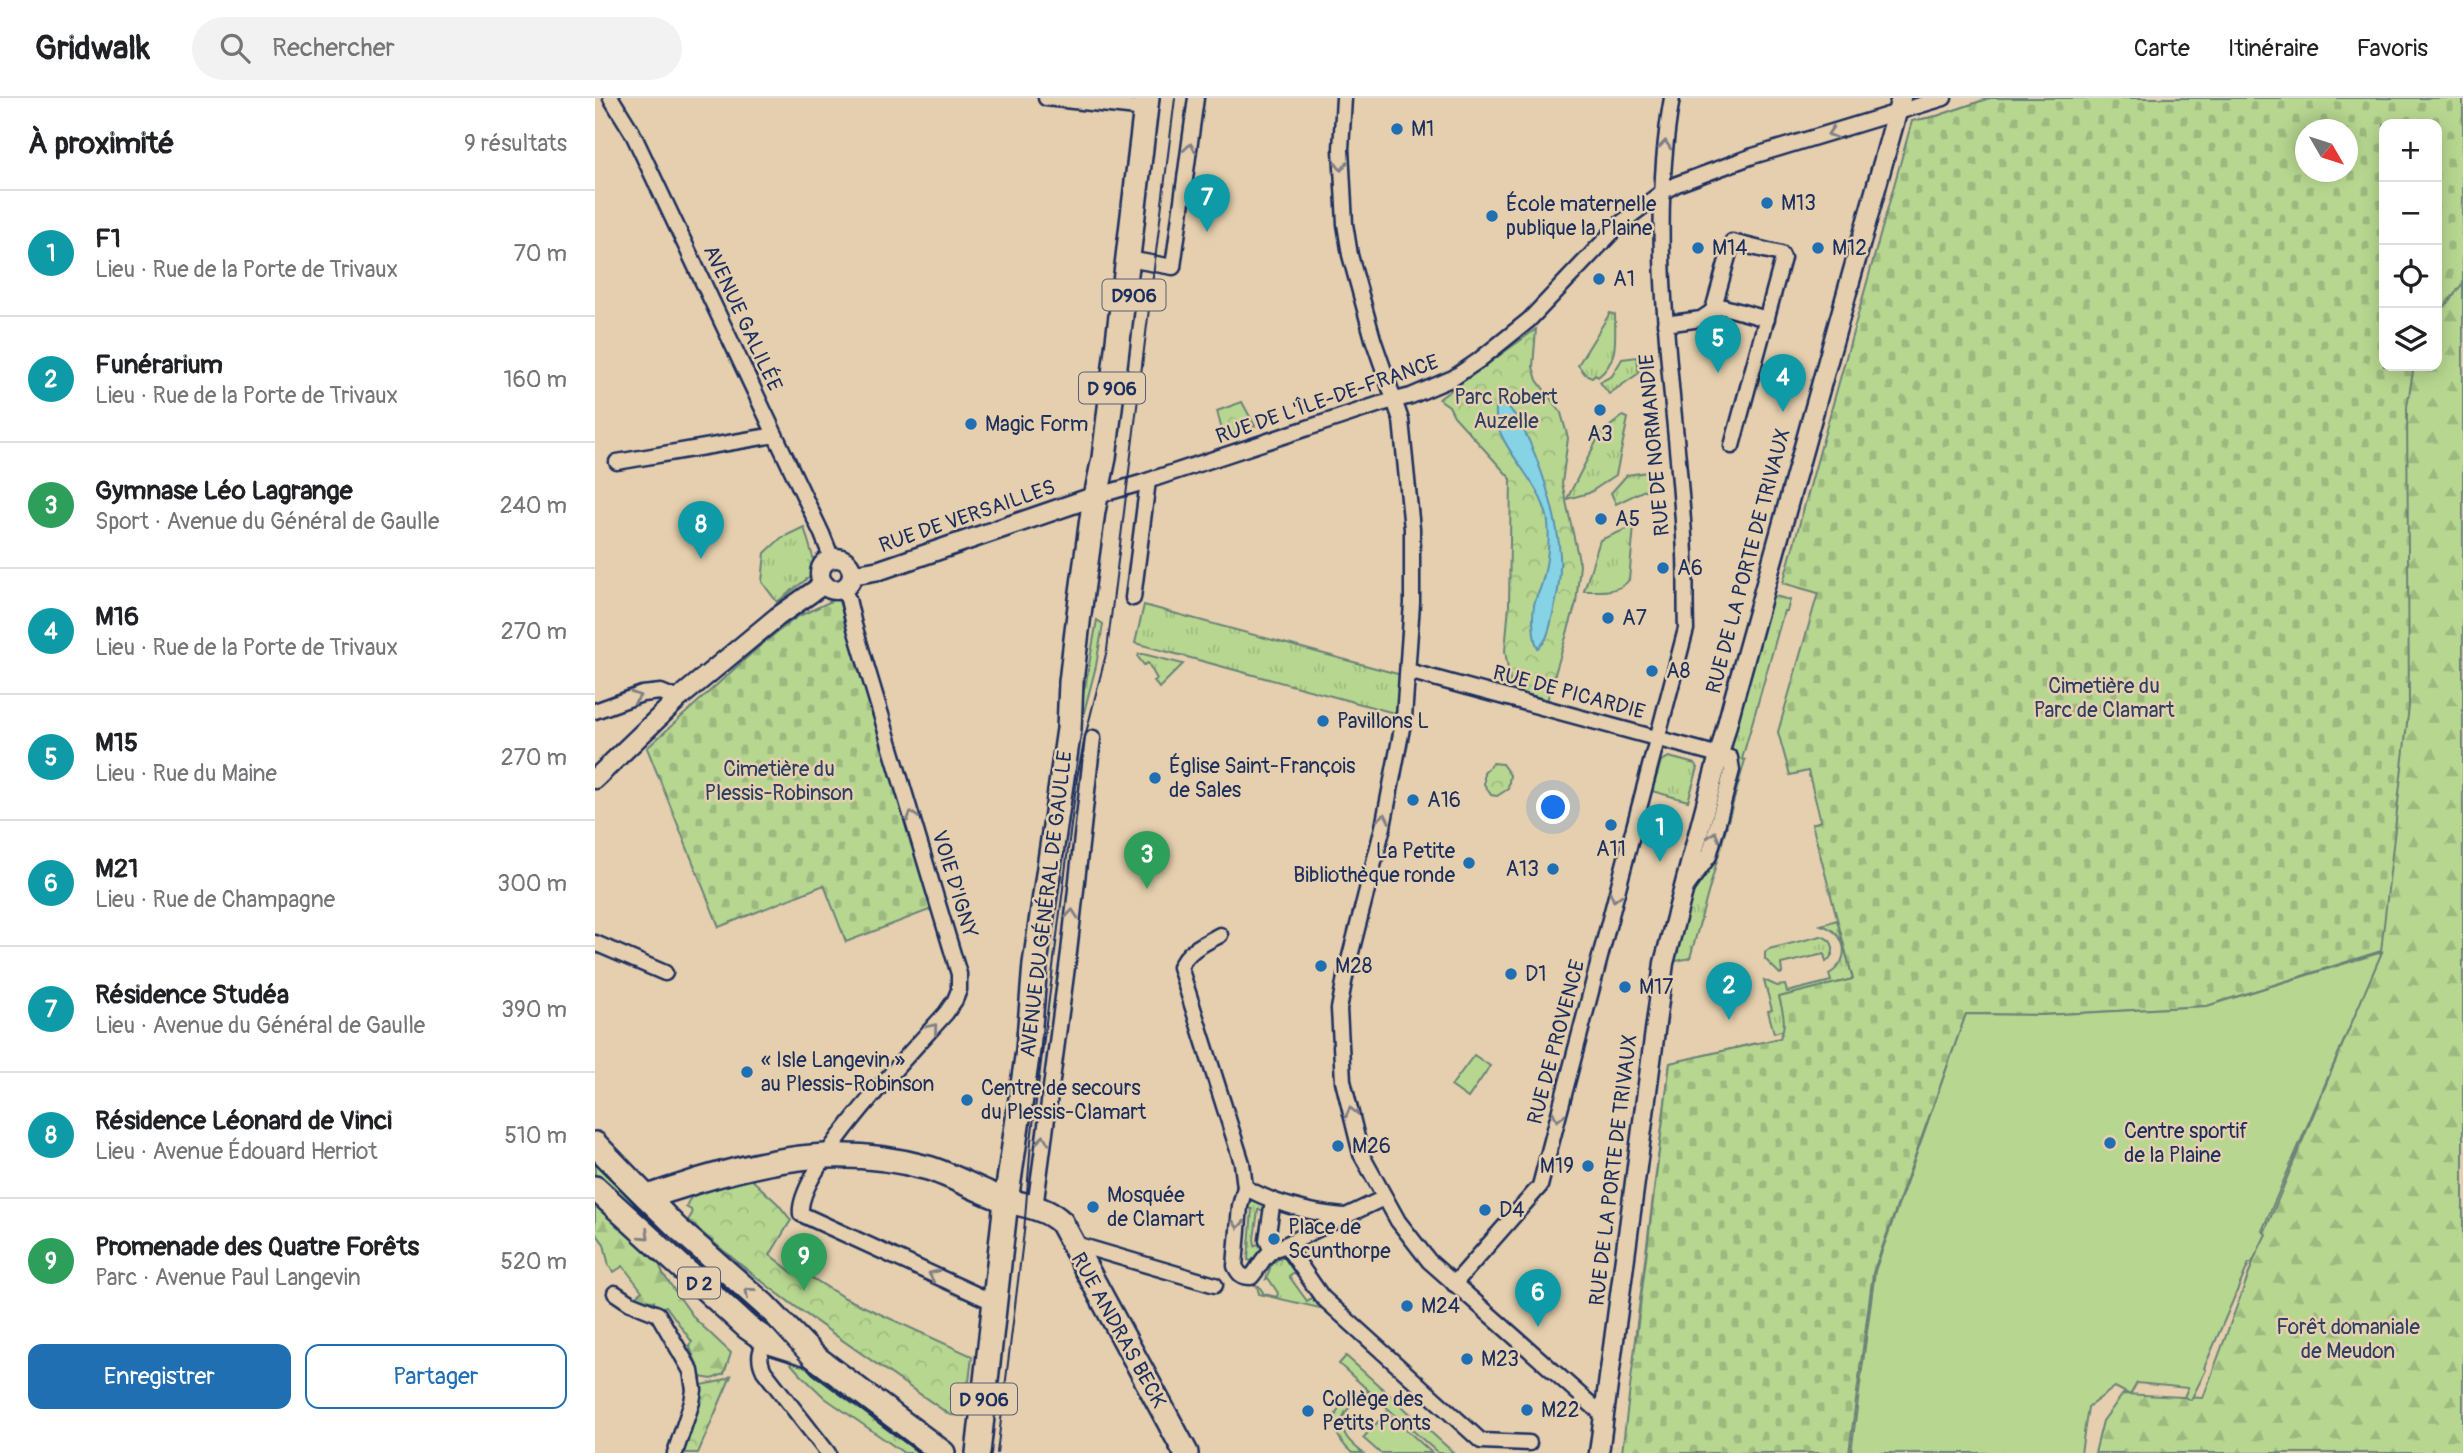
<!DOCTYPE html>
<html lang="fr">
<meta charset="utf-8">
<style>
body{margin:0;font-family:Pangolin,sans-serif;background:#f2f2f2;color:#202124}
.controls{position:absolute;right:21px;top:21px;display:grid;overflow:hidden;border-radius:14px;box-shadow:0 4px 18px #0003}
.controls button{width:63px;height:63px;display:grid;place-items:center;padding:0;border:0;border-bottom:2px solid #e0e0e0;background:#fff;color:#202124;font:35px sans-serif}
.compass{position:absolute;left:1700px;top:21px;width:63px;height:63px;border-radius:50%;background:#fff;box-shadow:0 4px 18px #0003;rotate:129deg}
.you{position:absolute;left:959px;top:710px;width:24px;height:24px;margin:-18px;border:5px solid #fff;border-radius:50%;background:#1a73e8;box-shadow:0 0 0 10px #1a73e833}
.badge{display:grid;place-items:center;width:46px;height:46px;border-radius:50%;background:#1f6fb2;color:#fff;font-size:23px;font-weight:700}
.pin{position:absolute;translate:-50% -58px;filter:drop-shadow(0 2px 4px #0008)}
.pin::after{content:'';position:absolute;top:37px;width:24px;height:21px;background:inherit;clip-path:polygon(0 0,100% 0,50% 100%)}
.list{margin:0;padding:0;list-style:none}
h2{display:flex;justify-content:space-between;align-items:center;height:91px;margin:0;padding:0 28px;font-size:30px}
h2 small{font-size:23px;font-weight:400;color:#757577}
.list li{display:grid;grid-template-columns:46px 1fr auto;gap:21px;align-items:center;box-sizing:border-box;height:126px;padding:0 28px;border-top:2px solid #e0e0e0}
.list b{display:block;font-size:26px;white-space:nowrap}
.list p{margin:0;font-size:23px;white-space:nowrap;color:#757577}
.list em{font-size:23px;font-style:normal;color:#757577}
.actions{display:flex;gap:14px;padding:21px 28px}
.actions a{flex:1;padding:16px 0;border:2px solid #1f6fb2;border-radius:14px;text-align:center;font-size:24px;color:#1f6fb2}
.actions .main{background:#1f6fb2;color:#fff}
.icon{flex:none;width:38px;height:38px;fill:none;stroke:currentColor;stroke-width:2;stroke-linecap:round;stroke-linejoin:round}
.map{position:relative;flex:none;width:1868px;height:1355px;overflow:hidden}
header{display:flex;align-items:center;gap:42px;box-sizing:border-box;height:98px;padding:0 35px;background:#fff;border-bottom:2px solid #e0e0e0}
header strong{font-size:33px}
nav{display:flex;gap:38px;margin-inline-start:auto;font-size:24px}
.search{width:490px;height:63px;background:#f2f2f2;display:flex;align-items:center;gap:18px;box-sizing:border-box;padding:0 24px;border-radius:38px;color:#757577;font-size:26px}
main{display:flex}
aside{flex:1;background:#fff}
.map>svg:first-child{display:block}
</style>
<header>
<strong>Gridwalk</strong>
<div class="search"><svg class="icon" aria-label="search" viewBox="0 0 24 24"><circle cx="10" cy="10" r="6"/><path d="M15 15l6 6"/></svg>Rechercher</div>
<nav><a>Carte</a><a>Itinéraire</a><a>Favoris</a></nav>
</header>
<main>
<aside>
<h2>À proximité<small>9 résultats</small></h2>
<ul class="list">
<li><span class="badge" style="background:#0f9aa8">1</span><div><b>F1</b><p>Lieu · Rue de la Porte de Trivaux</p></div><em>70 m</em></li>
<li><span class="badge" style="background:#0f9aa8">2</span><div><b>Funérarium</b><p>Lieu · Rue de la Porte de Trivaux</p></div><em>160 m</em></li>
<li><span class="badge" style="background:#2e9e5b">3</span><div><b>Gymnase Léo Lagrange</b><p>Sport · Avenue du Général de Gaulle</p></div><em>240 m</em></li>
<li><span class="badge" style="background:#0f9aa8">4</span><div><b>M16</b><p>Lieu · Rue de la Porte de Trivaux</p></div><em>270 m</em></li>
<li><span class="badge" style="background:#0f9aa8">5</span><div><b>M15</b><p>Lieu · Rue du Maine</p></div><em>270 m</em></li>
<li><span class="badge" style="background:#0f9aa8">6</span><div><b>M21</b><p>Lieu · Rue de Champagne</p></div><em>300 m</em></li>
<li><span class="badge" style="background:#0f9aa8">7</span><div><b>Résidence Studéa</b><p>Lieu · Avenue du Général de Gaulle</p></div><em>390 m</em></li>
<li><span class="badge" style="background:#0f9aa8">8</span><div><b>Résidence Léonard de Vinci</b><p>Lieu · Avenue Édouard Herriot</p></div><em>510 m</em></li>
<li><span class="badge" style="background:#2e9e5b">9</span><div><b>Promenade des Quatre Forêts</b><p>Parc · Avenue Paul Langevin</p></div><em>520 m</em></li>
</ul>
<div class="actions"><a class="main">Enregistrer</a><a>Partager</a></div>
</aside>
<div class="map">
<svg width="1868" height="1355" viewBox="0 0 1868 1355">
<defs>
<pattern id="grass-tufts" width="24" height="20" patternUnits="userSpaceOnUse" patternTransform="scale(1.75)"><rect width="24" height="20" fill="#b7d790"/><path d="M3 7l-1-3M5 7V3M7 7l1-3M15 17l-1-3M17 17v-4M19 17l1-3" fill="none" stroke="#9db97f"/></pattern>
<pattern id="forest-firs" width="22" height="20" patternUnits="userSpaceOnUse" patternTransform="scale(1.75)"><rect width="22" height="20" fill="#b7d790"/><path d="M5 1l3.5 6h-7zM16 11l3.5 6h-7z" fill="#9db97f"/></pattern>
<pattern id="cemetery-stones" width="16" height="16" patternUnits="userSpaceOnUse" patternTransform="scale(1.75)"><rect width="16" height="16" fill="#b7d790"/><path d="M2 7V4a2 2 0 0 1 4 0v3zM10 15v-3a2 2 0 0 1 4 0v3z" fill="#9db97f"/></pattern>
<pattern id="park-crowns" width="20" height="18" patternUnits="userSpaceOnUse" patternTransform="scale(1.75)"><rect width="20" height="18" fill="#b7d790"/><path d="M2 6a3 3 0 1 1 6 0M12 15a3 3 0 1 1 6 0" fill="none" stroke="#9db97f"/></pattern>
</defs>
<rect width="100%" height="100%" fill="#e5cfae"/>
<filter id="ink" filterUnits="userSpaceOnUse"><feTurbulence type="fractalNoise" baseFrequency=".0143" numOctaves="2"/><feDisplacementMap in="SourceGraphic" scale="14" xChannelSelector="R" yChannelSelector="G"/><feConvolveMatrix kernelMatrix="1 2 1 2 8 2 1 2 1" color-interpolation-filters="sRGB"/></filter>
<g filter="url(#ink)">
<g fill="url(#grass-tufts)" stroke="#698377" stroke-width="2">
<path d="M1015 215 1020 217C1020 241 1024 263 1003 279L1000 276 997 279 990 276 983 267Z"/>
<path d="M1042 259 1044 275 1014 296 1005 284 1017 278 1027 261Z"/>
<path d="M1028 318 1033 320 1021 377 994 395 972 401 1005 336Z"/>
<path d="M1053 374 1054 390 1021 406 1016 395 1032 377Z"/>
<path d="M1039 428 1034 482C1024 495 1004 493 989 493L1005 442Z"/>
<path d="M209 429 220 466 217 477 182 504 167 484 170 455 186 440Z"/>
<path d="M1176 497 1195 502 1192 513H1189L1147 661 1150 662 1095 860 1077 864Z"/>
<path d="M549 507 810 578 803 616 540 545Z"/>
<path d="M502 522 508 526 501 568 481 645 480 622 491 584Z"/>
<path d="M544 556H548L588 566 564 590 559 583 562 581 553 565 549 567 543 559Z"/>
<path d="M1074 659 1100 666 1103 670 1093 703 1057 693 1066 663Z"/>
<path d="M1242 822 1258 881 1185 899 1190 922 1189 932 1179 935 1173 913 1177 912 1169 882 1182 888 1190 887 1192 894 1236 883 1234 876C1258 862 1251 834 1226 827Z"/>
<path d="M1226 838C1240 842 1242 855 1231 864L1229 856 1186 866 1187 875 1185 876 1170 861V854L1174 851Z"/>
<path d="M0 1055 75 1130 63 1145 0 1084Z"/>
<path d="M658 1102 671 1107 672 1112H663L659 1141 660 1147 668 1145 669 1151 660 1164 653 1162 657 1111 651 1110 652 1104Z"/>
<path d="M691 1157 702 1172 694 1178 712 1203 719 1198 729 1211 664 1196 662 1188H664L669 1196 682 1199 683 1195 673 1180 671 1181 677 1165Z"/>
<path d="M185 1253 206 1260 328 1355H309L230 1300 204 1275Z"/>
</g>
<g fill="url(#forest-firs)" stroke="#698377" stroke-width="2" fill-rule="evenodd">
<path d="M1395 0H1868V1355H1500L1508 1323 1528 1296 1608 1300 1667 1140 1786 854 1612 908 1371 916 1278 1175 1268 1248 1080 1250 1040 1241 1075 965 1161 945 1297 963 1317 23 1342 18ZM1789 26H1842V268H1789ZM1710 32H1752V74H1710Z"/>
<path d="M0 1105 63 1162 68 1176 100 1221 136 1255 129 1276 117 1281 105 1279 98 1268 101 1264 94 1247 97 1244 71 1208 64 1211 59 1208V1203L43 1202 41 1198 47 1193 28 1168 19 1174 14 1168 9 1146 0 1134Z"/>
</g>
<g fill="url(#cemetery-stones)" stroke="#698377" stroke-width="2" fill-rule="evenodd">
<path d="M1395 0H1868V185L1842 218V26H1789V268H1819L1812 309 1814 608 1786 853 1612 908 1448 917 1371 916 1278 1175 1254 1355H1027L1075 965 1185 940C1192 926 1188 914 1184 899L1258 881 1217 726 1226 723 1213 673 1195 677 1183 634 1223 495 1188 485 1317 23 1342 18ZM1710 32H1752V74H1710Z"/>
<path d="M243 500 337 811 251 844 229 787 124 829 52 650 168 545 202 519Z"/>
</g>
<g fill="url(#park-crowns)" stroke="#698377" stroke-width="2">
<path d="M941 231 938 269 942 282 966 315 973 340 967 385 985 467 981 505 952 603 917 594 910 553 914 507 916 381 859 318 854 308 844 301Z"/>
<path d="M647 304 660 328 629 340 622 313Z"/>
<path d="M898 665 907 666 915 677 913 691 902 698 896 697 889 686V674Z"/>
<path d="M153 1078 183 1106 196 1122 175 1157 198 1175 201 1170 248 1199 377 1258 370 1318 355 1317C265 1254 174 1195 93 1122L97 1116 96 1112 91 1109C96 1088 134 1084 153 1078Z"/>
<path d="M136 1278 103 1355H85L98 1315 102 1316 107 1287 126 1283Z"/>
</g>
<g fill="#b7d790" stroke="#698377" stroke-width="2">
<path d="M1787 854 1667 1133 1671 1136 1657 1165H1654L1609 1270 1611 1272 1596 1302 1589 1299 1593 1290 1542 1285 1535 1297 1520 1289 1493 1309 1486 1355H1256L1280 1173 1371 916 1448 917 1612 908Z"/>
<path d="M879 957 895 968 873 1000 856 988Z"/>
<path d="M751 1258 859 1355H843L788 1306 773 1300C755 1303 740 1320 751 1338 755 1345 762 1350 768 1355H757C728 1329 737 1300 774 1293L744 1266Z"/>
<path d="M792 1314 837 1355H785L768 1340Z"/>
</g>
<path fill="#86d3e5" stroke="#5b91af" stroke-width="2" d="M906 301C938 330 962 414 965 457 966 477 963 497 958 516 955 528 953 543 943 550 938 543 937 518 939 508 939 502 944 495 946 488 952 469 955 444 953 424 947 379 892 345 902 304Z"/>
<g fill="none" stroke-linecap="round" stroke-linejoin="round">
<defs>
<g id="minor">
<path d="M16 0 37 34 227 436 237 461"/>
<path d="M451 0 551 11"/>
<path d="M749 0 746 51 750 126 755 157 778 241 806 322 817 431V505L809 620 788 729 751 874 744 911 748 983 766 1056 803 1123 834 1163 1009 1318"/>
<path d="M533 161 578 169 601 0"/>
<path d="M1118 212 1137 144 1186 156 1188 160 1137 348"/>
<path d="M1070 226 1106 221 1125 208 1172 221"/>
<path d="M22 364 180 337"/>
<path d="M501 398 546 385 785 306 816 298 858 280 883 263 934 222 1026 125 1066 95 1082 86 1158 58 1349 0"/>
<path d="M247 490 253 501 259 527 364 876V892L360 902 351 915C320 950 200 1074 206 1116L400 1205"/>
<path d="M538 500 553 383"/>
<path d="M813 573 1135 660 1137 672 1114 758 1091 790"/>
<path d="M0 613 47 596 66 594 83 601"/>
<path d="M625 837C608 846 593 852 585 869L647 1065 650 1089"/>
<path d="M0 845 70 875"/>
<path d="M678 1102 672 1142 677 1153C667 1159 664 1171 656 1179 646 1179 644 1176 640 1168L645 1108 650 1089C676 1105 719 1116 749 1118"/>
<path d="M440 1110 474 854 498 640"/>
<path d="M477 1145 620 1187"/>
<path d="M691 1147 727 1199 886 1343 934 1345"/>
<path d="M683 1150 789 1100"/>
<path d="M859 1186 945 1088 1091 531C1090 506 1091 481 1090 456 1083 304 1050 152 1077 0"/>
<path d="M20 1195 35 1205 63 1216 96 1273 99 1292 97 1304 80 1355"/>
<path d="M175 1239C165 1250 162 1259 169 1273L233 1355"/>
</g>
<g id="tertiary">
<circle cx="241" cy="476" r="16"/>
<path d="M257 477 285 472 501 398"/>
<path d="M0 681 83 601 182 519 229 486"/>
<path d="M1004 1355 1069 865 1138 604 1306 0"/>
</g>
<g id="primary">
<path d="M0 1046 81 1130 169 1207 220 1259 348 1355"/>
<path d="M0 1090 152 1229 172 1243 213 1256"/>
<path d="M51 1100C68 1093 85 1089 102 1083 182 1059 250 1047 333 1070 356 1077 379 1090 402 1099 424 1108 448 1107 466 1124L591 1355"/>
<path d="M383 1355 411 1103 433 952 440 866 474 631 476 584 484 516 498 413 509 360 552 0"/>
</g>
</defs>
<use href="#minor" stroke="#1b2f5e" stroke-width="19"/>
<use href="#tertiary" stroke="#1b2f5e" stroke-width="23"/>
<use href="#primary" stroke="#1b2f5e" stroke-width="28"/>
<use href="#minor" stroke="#e5cfae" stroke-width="14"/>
<use href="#tertiary" stroke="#e5cfae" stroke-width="18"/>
<use href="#primary" stroke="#e5cfae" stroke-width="23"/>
<g stroke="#1b2f5e" stroke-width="2">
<path d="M0 1066 74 1138 170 1223 218 1276 324 1355"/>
<path d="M402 1355 429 1134 436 1043 482 680 490 639 512 552 580 0"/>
</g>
</g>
<defs><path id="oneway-chevron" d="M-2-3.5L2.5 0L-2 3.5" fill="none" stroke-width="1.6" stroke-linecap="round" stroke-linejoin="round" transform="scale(1.75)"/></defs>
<g stroke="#807f86">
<use href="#oneway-chevron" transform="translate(1237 35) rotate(162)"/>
<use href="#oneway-chevron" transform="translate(1070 47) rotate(-85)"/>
<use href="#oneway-chevron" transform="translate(595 50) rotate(-82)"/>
<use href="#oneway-chevron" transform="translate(746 68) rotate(90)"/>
<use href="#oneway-chevron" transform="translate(41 599) rotate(-16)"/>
<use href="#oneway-chevron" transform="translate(317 718) rotate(-107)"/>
<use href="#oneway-chevron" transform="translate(789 720) rotate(-79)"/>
<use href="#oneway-chevron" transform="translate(1119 738) rotate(-75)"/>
<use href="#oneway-chevron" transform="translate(1020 799) rotate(105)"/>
<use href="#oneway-chevron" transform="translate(477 816) rotate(-85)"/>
<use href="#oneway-chevron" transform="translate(338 930) rotate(-50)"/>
<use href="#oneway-chevron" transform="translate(756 1014) rotate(-104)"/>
<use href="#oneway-chevron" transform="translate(963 1019) rotate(105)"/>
<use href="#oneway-chevron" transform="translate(448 1042) rotate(-83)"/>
<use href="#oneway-chevron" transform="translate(643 1126) rotate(95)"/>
<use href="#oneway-chevron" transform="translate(50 1137) rotate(43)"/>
<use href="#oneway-chevron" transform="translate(338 1177) rotate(-156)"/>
<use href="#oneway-chevron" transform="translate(154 1194) rotate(-139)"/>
</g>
</g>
<g fill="#1f6fb2" stroke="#e5cfae" stroke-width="2.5">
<circle cx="802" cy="31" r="7"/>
<circle cx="1172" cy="105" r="7"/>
<circle cx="897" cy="118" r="7"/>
<circle cx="1103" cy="150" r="7"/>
<circle cx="1223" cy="150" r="7"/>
<circle cx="1004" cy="181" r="7"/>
<circle cx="1005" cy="312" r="7"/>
<circle cx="376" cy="326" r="7"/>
<circle cx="1006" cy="421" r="7"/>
<circle cx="1068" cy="470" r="7"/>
<circle cx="1013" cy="520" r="7"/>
<circle cx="1057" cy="573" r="7"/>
<circle cx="728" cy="623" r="7"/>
<circle cx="560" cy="680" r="7"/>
<circle cx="818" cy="702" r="7"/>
<circle cx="1016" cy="727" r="7"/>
<circle cx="874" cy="765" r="7"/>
<circle cx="958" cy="771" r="7"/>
<circle cx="726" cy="868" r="7"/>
<circle cx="916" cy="876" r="7"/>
<circle cx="1030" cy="889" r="7"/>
<circle cx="152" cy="974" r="7"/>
<circle cx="372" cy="1002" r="7"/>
<circle cx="1515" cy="1045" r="7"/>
<circle cx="743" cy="1048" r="7"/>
<circle cx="993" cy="1068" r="7"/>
<circle cx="498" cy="1109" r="7"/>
<circle cx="890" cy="1112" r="7"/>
<circle cx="679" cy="1141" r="7"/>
<circle cx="812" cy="1208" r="7"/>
<circle cx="872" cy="1261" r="7"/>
<circle cx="932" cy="1312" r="7"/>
<circle cx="713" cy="1313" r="7"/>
</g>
<g text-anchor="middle" stroke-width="5" stroke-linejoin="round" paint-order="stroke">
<g fill="#e5cfae" stroke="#585f76" stroke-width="2">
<rect x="507.5" y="181.5" width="63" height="31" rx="5"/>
<rect x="484" y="274.5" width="66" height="31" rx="5"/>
<rect x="83" y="1169.5" width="42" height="31" rx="5"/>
<rect x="356" y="1285.5" width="66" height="31" rx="5"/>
</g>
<g font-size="19" font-weight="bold" fill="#1b2f5e">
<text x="539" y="204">D906</text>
<text x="517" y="297">D 906</text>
<text x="104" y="1192">D 2</text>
<text x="389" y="1308">D 906</text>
</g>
<g font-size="21" fill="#1b2f5e" stroke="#e5cfae" text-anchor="start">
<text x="816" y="38">M1</text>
<text x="1186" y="112">M13</text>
<text x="911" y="113">École maternelle<tspan x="911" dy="24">publique la Plaine</tspan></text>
<text x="1117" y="157">M14</text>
<text x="1237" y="157">M12</text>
<text x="1018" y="188">A1</text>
<text x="390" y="333">Magic Form</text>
<text x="1005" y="343" text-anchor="middle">A3</text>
<text x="1020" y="428">A5</text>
<text x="1082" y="477">A6</text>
<text x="1027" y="527">A7</text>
<text x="1071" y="580">A8</text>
<text x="742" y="630">Pavillons L</text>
<text x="574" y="675">Église Saint-François<tspan x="574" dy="24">de Sales</tspan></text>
<text x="832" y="709">A16</text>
<text x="1016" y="758" text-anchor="middle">A11</text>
<text x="860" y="760" text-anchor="end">La Petite<tspan x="860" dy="24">Bibliothèque ronde</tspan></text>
<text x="944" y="778" text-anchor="end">A13</text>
<text x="740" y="875">M28</text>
<text x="930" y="883">D1</text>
<text x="1044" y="896">M17</text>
<text x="166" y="969">« Isle Langevin »<tspan x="166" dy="24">au Plessis-Robinson</tspan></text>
<text x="386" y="997">Centre de secours<tspan x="386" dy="24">du Plessis-Clamart</tspan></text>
<text x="1529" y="1040">Centre sportif<tspan x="1529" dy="24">de la Plaine</tspan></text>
<text x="757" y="1055">M26</text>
<text x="979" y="1075" text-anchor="end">M19</text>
<text x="512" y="1104">Mosquée<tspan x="512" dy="24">de Clamart</tspan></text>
<text x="904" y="1119">D4</text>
<text x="693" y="1136">Place de<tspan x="693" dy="24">Scunthorpe</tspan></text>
<text x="826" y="1215">M24</text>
<text x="886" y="1268">M23</text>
<text x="727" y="1308">Collège des<tspan x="727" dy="24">Petits Ponts</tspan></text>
<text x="946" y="1319">M22</text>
</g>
<g font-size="21" fill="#1b2f5e" stroke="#e5cfae">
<text transform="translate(148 220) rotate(65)" y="7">AVENUE GALILÉE</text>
<text transform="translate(732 301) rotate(-19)" y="7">RUE DE L'ÎLE-DE-FRANCE</text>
<text transform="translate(1059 347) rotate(-95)" y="7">RUE DE NORMANDIE</text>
<text transform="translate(372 418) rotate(-19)" y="7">RUE DE VERSAILLES</text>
<text transform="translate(1153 463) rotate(-75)" y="7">RUE DE LA PORTE DE TRIVAUX</text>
<text transform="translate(974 594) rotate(15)" y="7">RUE DE PICARDIE</text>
<text transform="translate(360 786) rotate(73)" y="7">VOIE D'IGNY</text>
<text transform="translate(451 806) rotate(-83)" y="7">AVENUE DU GÉNÉRAL DE GAULLE</text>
<text transform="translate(961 944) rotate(-75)" y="7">RUE DE PROVENCE</text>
<text transform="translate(1018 1072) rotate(-83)" y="7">RUE DE LA PORTE DE TRIVAUX</text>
<text transform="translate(524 1232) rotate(61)" y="7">RUE ANDRAS BECK</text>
</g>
<g font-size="21" fill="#2b4063" stroke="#e5cfae">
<text x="911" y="306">Parc Robert<tspan x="911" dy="24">Auzelle</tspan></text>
<text x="1509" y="595">Cimetière du<tspan x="1509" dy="24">Parc de Clamart</tspan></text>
<text x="184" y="678">Cimetière du<tspan x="184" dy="24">Plessis-Robinson</tspan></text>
<text x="1753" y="1236">Forêt domaniale<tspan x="1753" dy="24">de Meudon</tspan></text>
</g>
</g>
</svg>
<div class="controls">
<button>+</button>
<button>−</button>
<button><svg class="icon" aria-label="locate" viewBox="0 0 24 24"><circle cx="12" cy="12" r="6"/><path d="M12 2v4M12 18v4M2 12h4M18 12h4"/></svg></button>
<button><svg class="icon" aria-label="layers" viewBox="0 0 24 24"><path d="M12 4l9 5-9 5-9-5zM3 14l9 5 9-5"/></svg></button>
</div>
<svg class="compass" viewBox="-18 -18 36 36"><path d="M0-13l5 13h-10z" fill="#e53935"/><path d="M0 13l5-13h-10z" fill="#757577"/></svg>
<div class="you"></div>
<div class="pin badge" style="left:1065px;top:764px;background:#0f9aa8">1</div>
<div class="pin badge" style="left:1134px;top:922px;background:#0f9aa8">2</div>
<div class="pin badge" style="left:552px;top:791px;background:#2e9e5b">3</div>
<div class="pin badge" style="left:1188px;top:314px;background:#0f9aa8">4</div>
<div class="pin badge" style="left:1123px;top:275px;background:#0f9aa8">5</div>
<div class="pin badge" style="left:943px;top:1229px;background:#0f9aa8">6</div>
<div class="pin badge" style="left:612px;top:134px;background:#0f9aa8">7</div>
<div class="pin badge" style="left:106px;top:461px;background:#0f9aa8">8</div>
<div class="pin badge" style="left:209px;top:1193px;background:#2e9e5b">9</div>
</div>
</main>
